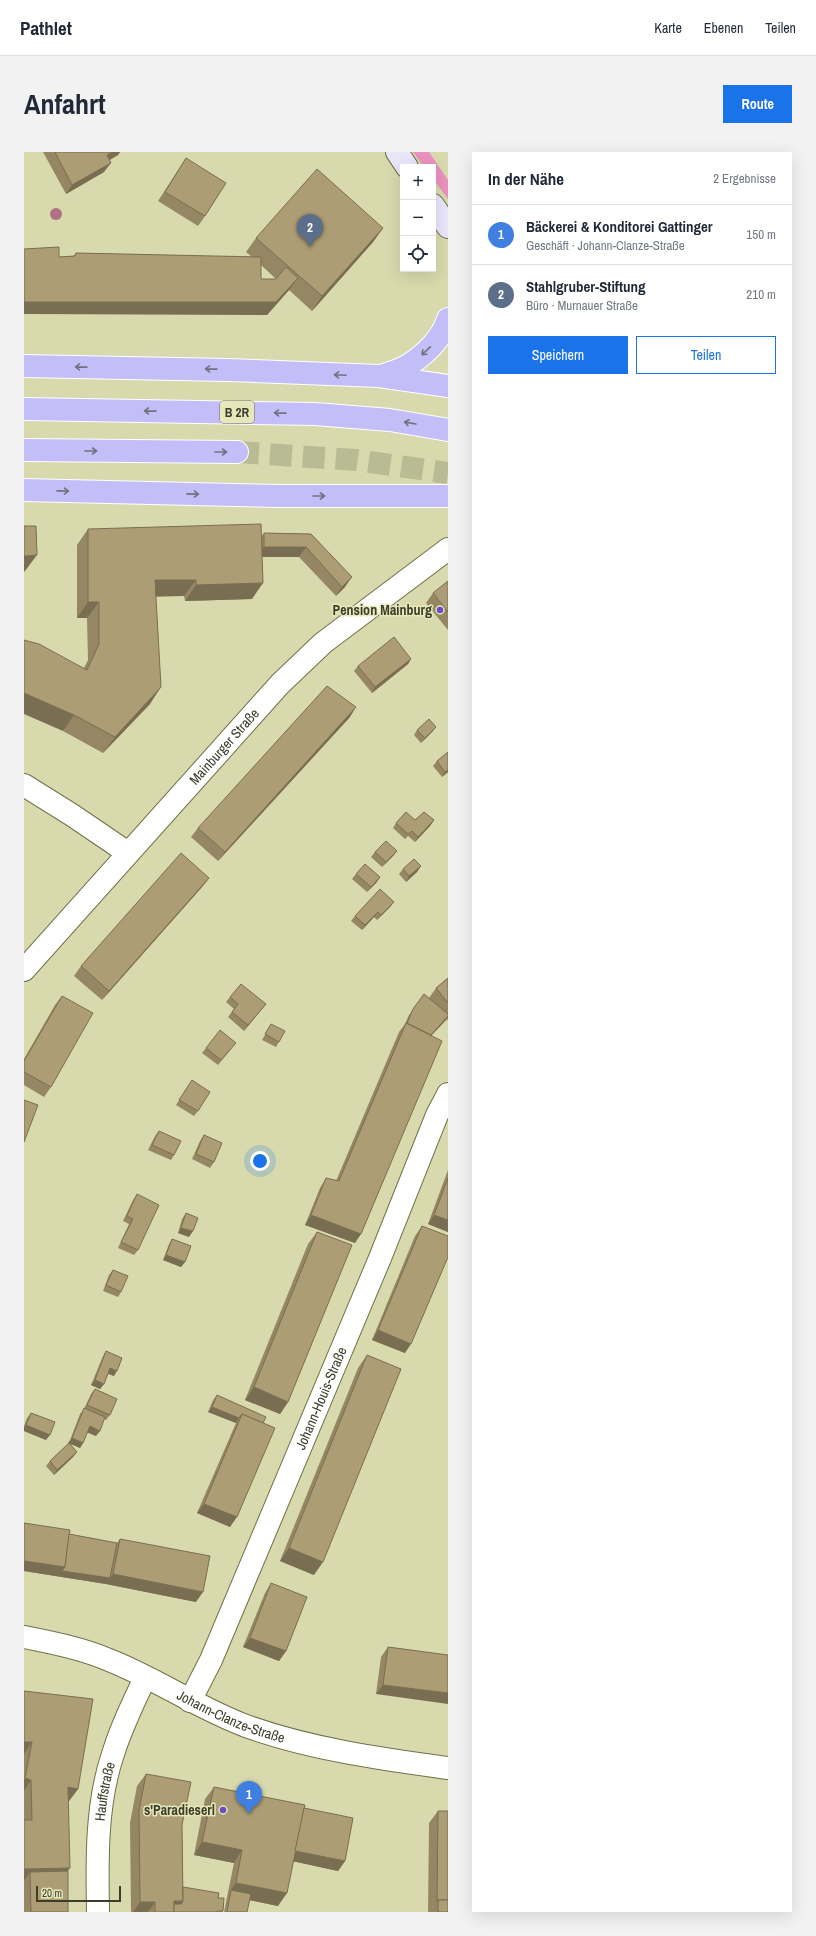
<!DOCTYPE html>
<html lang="de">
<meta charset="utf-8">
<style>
body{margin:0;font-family:"Archivo Narrow",sans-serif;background:#f2f2f3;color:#1f2937}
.controls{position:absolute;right:12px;top:12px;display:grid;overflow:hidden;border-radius:0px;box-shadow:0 4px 16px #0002}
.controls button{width:36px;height:36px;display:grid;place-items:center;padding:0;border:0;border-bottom:1px solid #e0e1e3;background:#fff;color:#1f2937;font:20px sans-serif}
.scale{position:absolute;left:12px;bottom:10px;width:85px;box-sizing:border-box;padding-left:4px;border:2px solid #3c3d2b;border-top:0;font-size:11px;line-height:14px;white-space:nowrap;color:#3c3d2b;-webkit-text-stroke:3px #e6e7ba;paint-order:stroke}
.you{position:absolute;left:236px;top:1009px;width:14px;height:14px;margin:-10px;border:3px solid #fff;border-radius:50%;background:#1a73e8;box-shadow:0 0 0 6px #1a73e833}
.badge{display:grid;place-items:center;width:26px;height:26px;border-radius:50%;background:#1a73e8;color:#fff;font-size:13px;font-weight:700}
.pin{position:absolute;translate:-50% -33px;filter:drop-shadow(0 1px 2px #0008)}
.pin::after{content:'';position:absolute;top:21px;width:14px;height:12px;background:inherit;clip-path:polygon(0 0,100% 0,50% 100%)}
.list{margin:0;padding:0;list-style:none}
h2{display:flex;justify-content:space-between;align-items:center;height:52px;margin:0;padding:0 16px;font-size:17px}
h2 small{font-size:13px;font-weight:400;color:#747a83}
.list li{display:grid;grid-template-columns:26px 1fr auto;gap:12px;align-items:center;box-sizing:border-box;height:60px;padding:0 16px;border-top:1px solid #e0e1e3}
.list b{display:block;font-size:15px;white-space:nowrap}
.list p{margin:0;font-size:13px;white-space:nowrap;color:#747a83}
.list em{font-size:13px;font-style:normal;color:#747a83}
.actions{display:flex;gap:8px;padding:12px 16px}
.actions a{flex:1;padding:9px 0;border:1px solid #1a73e8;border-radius:0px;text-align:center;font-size:14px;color:#1a73e8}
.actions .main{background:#1a73e8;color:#fff}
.icon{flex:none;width:22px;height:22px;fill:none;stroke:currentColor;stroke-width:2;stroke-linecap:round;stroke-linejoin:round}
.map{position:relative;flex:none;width:424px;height:1760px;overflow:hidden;border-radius:0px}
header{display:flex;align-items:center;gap:24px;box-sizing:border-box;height:56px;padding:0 20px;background:#fff;border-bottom:1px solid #e0e1e3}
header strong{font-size:19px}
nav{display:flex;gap:22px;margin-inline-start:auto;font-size:14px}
.intro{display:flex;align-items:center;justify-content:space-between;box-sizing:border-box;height:96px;padding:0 24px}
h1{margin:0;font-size:28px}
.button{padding:10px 18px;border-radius:0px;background:#1a73e8;color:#fff;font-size:14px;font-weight:700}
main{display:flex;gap:24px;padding:0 24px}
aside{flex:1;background:#fff;border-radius:0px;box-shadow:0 4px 16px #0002}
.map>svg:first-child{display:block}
</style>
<header>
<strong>Pathlet</strong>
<nav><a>Karte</a><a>Ebenen</a><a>Teilen</a></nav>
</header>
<div class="intro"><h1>Anfahrt</h1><a class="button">Route</a></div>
<main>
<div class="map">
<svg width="424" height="1760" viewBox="0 0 424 1760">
<rect width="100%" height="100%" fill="#d8daad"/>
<path fill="#ec91be" d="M389 0H405L424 28V47L409 27V15H400Z"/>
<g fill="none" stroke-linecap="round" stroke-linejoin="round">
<path stroke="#b9bb93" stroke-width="22" stroke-dasharray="22 11" stroke-linecap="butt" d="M213 300 332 308 424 321"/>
<defs>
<g id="minor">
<path d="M0 633 48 663 104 701"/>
<path id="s1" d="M0 818 256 532 299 491 424 397"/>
<path id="s2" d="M0 1485C29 1491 57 1496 85 1508 131 1526 174 1556 222 1574 286 1597 357 1607 424 1616"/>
<path id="s3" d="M166 1549 187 1508 356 1106 413 963 424 942"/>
<path id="s4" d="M74 1760C73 1708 72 1652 89 1602 97 1576 109 1551 121 1526"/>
</g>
<g id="secondary">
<path d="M373 0 383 15"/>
<path d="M409 53 424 75"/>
</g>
<g id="trunk">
<path d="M0 214 204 218 355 224 424 234"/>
<path d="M357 224C365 221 374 219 381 215 399 205 418 187 424 167"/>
<path d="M0 257 291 262 366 268 424 278"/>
<path d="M0 298 213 300"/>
<path d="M0 338 256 344H424"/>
</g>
</defs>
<use href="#minor" stroke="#707148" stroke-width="24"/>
<use href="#secondary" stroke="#707148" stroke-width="24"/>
<use href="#trunk" stroke="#fff" stroke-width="24"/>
<use href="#minor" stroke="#fff" stroke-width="22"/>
<use href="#secondary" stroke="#e9e6fc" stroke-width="22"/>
<use href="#trunk" stroke="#c4bef8" stroke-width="22"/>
</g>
<circle fill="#b06f83" cx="32" cy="62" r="6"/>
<g fill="#958764" fill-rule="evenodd">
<path d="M19 0H96L94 3 86 8 80 20 42 42Z"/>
<path d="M162 6 181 64 174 74 134 49Z"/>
<path d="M359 76 349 90 288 159 265 138 243 163 35 105 49 104 52 101 228 105 222 100 232 86ZM237 113 252 127H237Z"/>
<path d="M64 377 237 385 240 381 287 382 321 435 312 444 275 405H238L228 447 161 449 160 444H132L126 552 79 601 39 579 60 516 64 508 63 466H53V393Z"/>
<path d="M424 429V478L402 451 409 441Z"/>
<path d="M387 507 384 512 348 541 330 519 334 514Z"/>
<path d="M326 565 194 709 167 685 174 676Z"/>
<path d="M412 575 408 580 397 591 390 583 393 578Z"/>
<path d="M424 600V620L418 625 409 614 413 609Z"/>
<path d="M391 668H410L406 674 391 690 384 684 381 687 369 676 372 671Z"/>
<path d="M373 699 369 704 358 715 347 705 351 700Z"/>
<path d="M397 714 393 720 382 730 375 722 379 717Z"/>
<path d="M332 722 356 725 352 731 343 740 328 727Z"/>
<path d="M185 726 178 735 78 848 50 824 57 814Z"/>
<path d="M370 750 366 755 353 768 350 765 338 778 327 769 331 764Z"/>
<path d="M424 826V869L423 867 408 883 331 1091 281 1073 296 1036 302 1026 312 1029 375 880 381 872 385 863 400 842 407 848 405 846 412 836Z"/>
<path d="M38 844 27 935 20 945 0 933V907L31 853Z"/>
<path d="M206 845 242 852 220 879 204 865 210 857 202 850Z"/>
<path d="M247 872 255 890 252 895 238 888Z"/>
<path d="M182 896H208L194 913 178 901Z"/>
<path d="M164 934 174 959 170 964 152 953Z"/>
<path d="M135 979 150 1003 147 1008 124 998 131 984Z"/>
<path d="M180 983 190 1010 186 1016 168 1007 176 989Z"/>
<path d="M424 1018V1080L404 1072Z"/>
<path d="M113 1042 114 1098 110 1103 94 1096 105 1072 99 1069 109 1048Z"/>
<path d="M162 1061 165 1085 154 1081 158 1067Z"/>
<path d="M398 1074 381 1201 348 1188 391 1084Z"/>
<path d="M293 1080 264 1250 256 1262 221 1248 284 1092Z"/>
<path d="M148 1087 161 1110 157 1115 139 1108 145 1092Z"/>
<path d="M89 1118 97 1140 94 1145 79 1139 85 1123Z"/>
<path d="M82 1199 90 1224 84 1222 80 1232 76 1237 67 1233 79 1204Z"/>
<path d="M343 1203 290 1423 256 1409 334 1216Z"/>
<path d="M71 1237 86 1263 82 1268 80 1267 72 1284 63 1280 59 1291 56 1296 45 1291 53 1300 49 1305 30 1323 22 1314 26 1309 45 1291 56 1262 60 1257 67 1242Z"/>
<path d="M193 1243 239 1271 206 1375 173 1361 212 1271 184 1260 189 1248Z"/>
<path d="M7 1261 22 1288 0 1279V1274L3 1266Z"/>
<path d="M0 1371 45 1382 93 1391 96 1387 172 1450 82 1432 0 1419Z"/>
<path d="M247 1431 262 1499 255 1509 219 1495 241 1441Z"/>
<path d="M364 1495 424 1503 352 1542 357 1505Z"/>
<path d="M0 1539 54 1637 45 1649H44V1760H0Z"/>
<path d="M122 1622 158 1673 159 1735 194 1746 199 1760H107L106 1671 113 1634Z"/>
<path d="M190 1635 280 1656 321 1709 314 1719 269 1709 254 1754 225 1748 223 1760H200L210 1711 170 1703 181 1647Z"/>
<path d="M414 1659 424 1760H404L405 1671Z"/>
</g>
<g fill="#796e51">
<path d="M89 0H96L94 3 77 12 83 3Z"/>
<path d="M87 11 80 20 42 42 48 33Z"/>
<path d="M359 76 349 90 288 159 298 144Z"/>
<path d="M274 126 265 138 243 163 0 162V150Z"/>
<path d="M240 395H282L275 405H233Z"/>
<path d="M13 403 1 419 0 420V404Z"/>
<path d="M328 425 321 435 312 444 318 435Z"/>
<path d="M131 428H172L160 444 120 445Z"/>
<path d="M239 431 228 447 161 449 172 433Z"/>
<path d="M64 450H75L63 466H53Z"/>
<path d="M387 507 384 512 348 541 351 535Z"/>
<path d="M137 535 126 552 79 601 91 585Z"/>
<path d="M0 541 50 563 39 579 0 562Z"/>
<path d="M332 555 326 565 194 709 201 700Z"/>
<path d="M412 575 408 580 397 591 401 586Z"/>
<path d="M424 618V620L418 625 421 620Z"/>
<path d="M410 668 406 674 391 690 394 685Z"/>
<path d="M373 699 369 704 358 715 362 710Z"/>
<path d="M397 714 393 720 382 730 385 724Z"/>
<path d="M356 725 352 731 343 740 347 735Z"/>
<path d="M185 726 178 735 78 848 85 839Z"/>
<path d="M370 750 366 755 353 768 357 763Z"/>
<path d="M354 760 350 765 338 778 341 773Z"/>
<path d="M242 852 238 857 220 879 224 873Z"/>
<path d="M424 864 422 868 399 892 403 887Z"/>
<path d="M287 1063 337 1082 331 1091 281 1073Z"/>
<path d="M410 1063 424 1068V1080L404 1072Z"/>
<path d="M157 1076 169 1079 165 1085 154 1081Z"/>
<path d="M142 1103 161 1110 157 1115 139 1108Z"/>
<path d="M354 1178 387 1192 381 1201 348 1188Z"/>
<path d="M86 1216 93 1219 90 1224 83 1221Z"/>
<path d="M71 1228 80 1232 76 1237 67 1233Z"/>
<path d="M230 1235 264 1250 256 1262 221 1248Z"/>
<path d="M188 1255 215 1266 212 1271 184 1260Z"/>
<path d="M2 1273 26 1283 22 1288 0 1279V1276Z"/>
<path d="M66 1274 76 1279 72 1284 62 1280Z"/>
<path d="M48 1286 59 1291 56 1296 44 1291Z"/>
<path d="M53 1300 49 1305 30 1323 33 1318Z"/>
<path d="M180 1352 213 1365 206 1375 173 1361Z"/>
<path d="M265 1396 299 1410 290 1423 256 1409Z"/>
<path d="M0 1409 41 1415 86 1426 89 1422 179 1440 172 1450 82 1432 0 1419Z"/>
<path d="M226 1486 262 1499 255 1509 219 1495Z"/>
<path d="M359 1533 424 1541V1552L352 1542Z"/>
<path d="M0 1590H8L0 1602Z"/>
<path d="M1 1626 7 1628 0 1639V1628Z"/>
<path d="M44 1635 54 1637 45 1649 35 1648Z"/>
<path d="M178 1690 218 1698 210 1711 170 1703Z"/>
<path d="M270 1699 321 1709 314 1719 263 1708Z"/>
<path d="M46 1716 37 1729 6 1720 0 1729V1717Z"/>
<path d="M212 1731 263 1741 254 1754 206 1744 207 1738Z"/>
<path d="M150 1749H159L152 1760H148Z"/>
<path d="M116 1750H131L124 1760H109Z"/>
</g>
<g fill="#ad9d74" stroke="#796e51">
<path d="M31 0H89L83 3 87 11 48 33Z"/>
<path d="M162 6 202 31 181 64 141 40Z"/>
<path d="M293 17 359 76 298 144 232 86Z"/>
<path d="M35 95V105L51 104 52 101 237 105V127H252L262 115 274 126 252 150H0V97Z"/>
<path d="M237 372 239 431 172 433V428H131L137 535 91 585 50 563 0 541V488L15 492 63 518 75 492V450H64V377Z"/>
<path d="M0 374H12L13 403 0 404Z"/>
<path d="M240 381 287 382 328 425 318 435 282 395H240Z"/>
<path d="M424 429V460L409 441Z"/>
<path d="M370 485 387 507 351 535 334 514Z"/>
<path d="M303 534 332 555 201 700 174 676Z"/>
<path d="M405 567 412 575 401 586 393 578Z"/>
<path d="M424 600V618L421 620 413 609Z"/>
<path d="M382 660 391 668 400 660 410 668 394 685 388 679 384 682 372 671Z"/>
<path d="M362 689 373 699 362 710 351 700Z"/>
<path d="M157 701 185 726 85 839 57 814Z"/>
<path d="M390 707 397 714 385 724 379 717Z"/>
<path d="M341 712 356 725 347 735 332 722Z"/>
<path d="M356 737 370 750 357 763 354 760 341 773 331 764Z"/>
<path d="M424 826V851L412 836Z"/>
<path d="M217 832 242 852 224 873 208 860 214 852 206 845Z"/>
<path d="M400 842 424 862V864L407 883 383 871 389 857Z"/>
<path d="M38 844 69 861 27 935 0 920V909Z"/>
<path d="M382 871 418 889 337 1082 287 1063 302 1026 315 1029Z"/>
<path d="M247 872 261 879 255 890 241 882Z"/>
<path d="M196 878 212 891 197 908 182 896Z"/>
<path d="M168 928 186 940 174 959 155 948Z"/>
<path d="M0 948 14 953 0 990Z"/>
<path d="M135 979 157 989 150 1003 128 993Z"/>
<path d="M180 983 198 991 190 1010 172 1002Z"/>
<path d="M424 1026V1068L410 1063Z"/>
<path d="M113 1042 135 1053 114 1098 97 1090 109 1067 103 1064Z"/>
<path d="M162 1061 174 1066 169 1079 157 1076Z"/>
<path d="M398 1074 424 1084V1105L387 1192 354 1178Z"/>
<path d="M293 1080 328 1093 264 1250 230 1235Z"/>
<path d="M148 1087 167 1094 161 1110 142 1103Z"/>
<path d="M89 1118 104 1124 97 1140 82 1133Z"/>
<path d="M82 1199 98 1206 93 1219 86 1216 80 1232 71 1228Z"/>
<path d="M343 1203 377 1217 299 1410 265 1396Z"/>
<path d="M71 1237 93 1247 86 1263 63 1253Z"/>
<path d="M193 1243 242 1265 239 1271 218 1262 215 1266 188 1255Z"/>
<path d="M60 1256 81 1265 76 1279 66 1274 59 1291 48 1286Z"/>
<path d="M7 1261 31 1270 26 1283 2 1273Z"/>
<path d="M218 1262 251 1276 213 1365 180 1352Z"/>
<path d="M45 1291 53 1300 33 1318 26 1309Z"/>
<path d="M0 1371 46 1378 41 1415 0 1409Z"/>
<path d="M45 1382 93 1391 86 1426 38 1419 41 1415Z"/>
<path d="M96 1387 186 1404 179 1440 89 1422Z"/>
<path d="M247 1431 283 1445 262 1499 226 1486Z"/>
<path d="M364 1495 424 1503V1541L359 1533Z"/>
<path d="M0 1539 69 1547 54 1637 44 1635 46 1716 0 1717V1668H8L7 1628 1 1626 8 1590H0Z"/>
<path d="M122 1622 167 1630 158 1673 159 1749H150V1760H131V1750H116L115 1659Z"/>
<path d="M190 1635 281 1653 263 1741 212 1731 218 1698 178 1690Z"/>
<path d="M280 1656 329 1666 321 1709 271 1699Z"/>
<path d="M414 1659H424V1748H414L413 1750Z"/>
<path d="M44 1719V1760H7L6 1720Z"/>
<path d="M159 1735 195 1741 194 1746H200L199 1759H193V1760H150V1752H157L159 1749Z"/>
<path d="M207 1738 227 1742 223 1760H203Z"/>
<rect x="414" y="1748" width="10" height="12"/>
</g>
<defs><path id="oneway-shaft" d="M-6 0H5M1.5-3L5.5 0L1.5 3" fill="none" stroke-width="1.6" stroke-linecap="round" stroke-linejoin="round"/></defs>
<g stroke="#72717d">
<use href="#oneway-shaft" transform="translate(402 199) rotate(137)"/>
<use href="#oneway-shaft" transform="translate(57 215) rotate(-179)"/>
<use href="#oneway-shaft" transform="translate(187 217) rotate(-179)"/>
<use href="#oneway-shaft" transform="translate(316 223) rotate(-177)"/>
<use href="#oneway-shaft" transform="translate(126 259) rotate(-179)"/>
<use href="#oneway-shaft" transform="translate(256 261) rotate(-179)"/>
<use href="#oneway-shaft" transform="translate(386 271) rotate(-170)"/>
<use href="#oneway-shaft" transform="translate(67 299)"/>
<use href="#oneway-shaft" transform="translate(197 300)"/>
<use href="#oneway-shaft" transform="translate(39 339) rotate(1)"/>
<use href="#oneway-shaft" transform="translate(169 342) rotate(1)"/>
<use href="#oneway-shaft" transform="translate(295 344)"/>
</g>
<g fill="#694dc6" stroke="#e6e7ba" stroke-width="1.5">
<circle cx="416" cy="458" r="4"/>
<circle cx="199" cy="1658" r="4"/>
</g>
<g text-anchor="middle" stroke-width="3" stroke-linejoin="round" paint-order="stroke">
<rect fill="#e6e7ba" stroke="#6f7056" stroke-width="1" x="196" y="249" width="34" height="22" rx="3"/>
<g font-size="13" font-weight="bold" fill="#3c3d2b">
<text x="213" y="265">B 2R</text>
</g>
<g font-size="14" font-weight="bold" fill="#3c3d2b" stroke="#e6e7ba" text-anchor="end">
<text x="408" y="463">Pension Mainburg</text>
<text x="191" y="1663">s'Paradieserl</text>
</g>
<g font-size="14" fill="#3c3d2b" stroke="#e6e7ba">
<text dy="5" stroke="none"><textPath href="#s1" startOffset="300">Mainburger Straße</textPath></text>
<text dy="5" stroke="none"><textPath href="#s3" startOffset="330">Johann-Houis-Straße</textPath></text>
<text dy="5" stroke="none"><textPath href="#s2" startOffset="223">Johann-Clanze-Straße</textPath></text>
<text dy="5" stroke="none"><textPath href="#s4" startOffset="121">Hauffstraße</textPath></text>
</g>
</g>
</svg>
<div class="controls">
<button>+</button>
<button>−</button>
<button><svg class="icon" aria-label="locate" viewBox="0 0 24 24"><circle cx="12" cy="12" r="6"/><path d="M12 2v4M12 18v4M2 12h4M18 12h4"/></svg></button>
</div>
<div class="scale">20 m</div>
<div class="you"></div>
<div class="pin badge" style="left:225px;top:1662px;background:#3f7fe0">1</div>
<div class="pin badge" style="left:286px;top:95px;background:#5c6f8a">2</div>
</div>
<aside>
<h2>In der Nähe<small>2 Ergebnisse</small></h2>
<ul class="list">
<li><span class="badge" style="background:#3f7fe0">1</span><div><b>Bäckerei &amp; Konditorei Gattinger</b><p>Geschäft · Johann-Clanze-Straße</p></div><em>150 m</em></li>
<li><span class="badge" style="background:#5c6f8a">2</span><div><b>Stahlgruber-Stiftung</b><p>Büro · Murnauer Straße</p></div><em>210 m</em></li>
</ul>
<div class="actions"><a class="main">Speichern</a><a>Teilen</a></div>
</aside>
</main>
